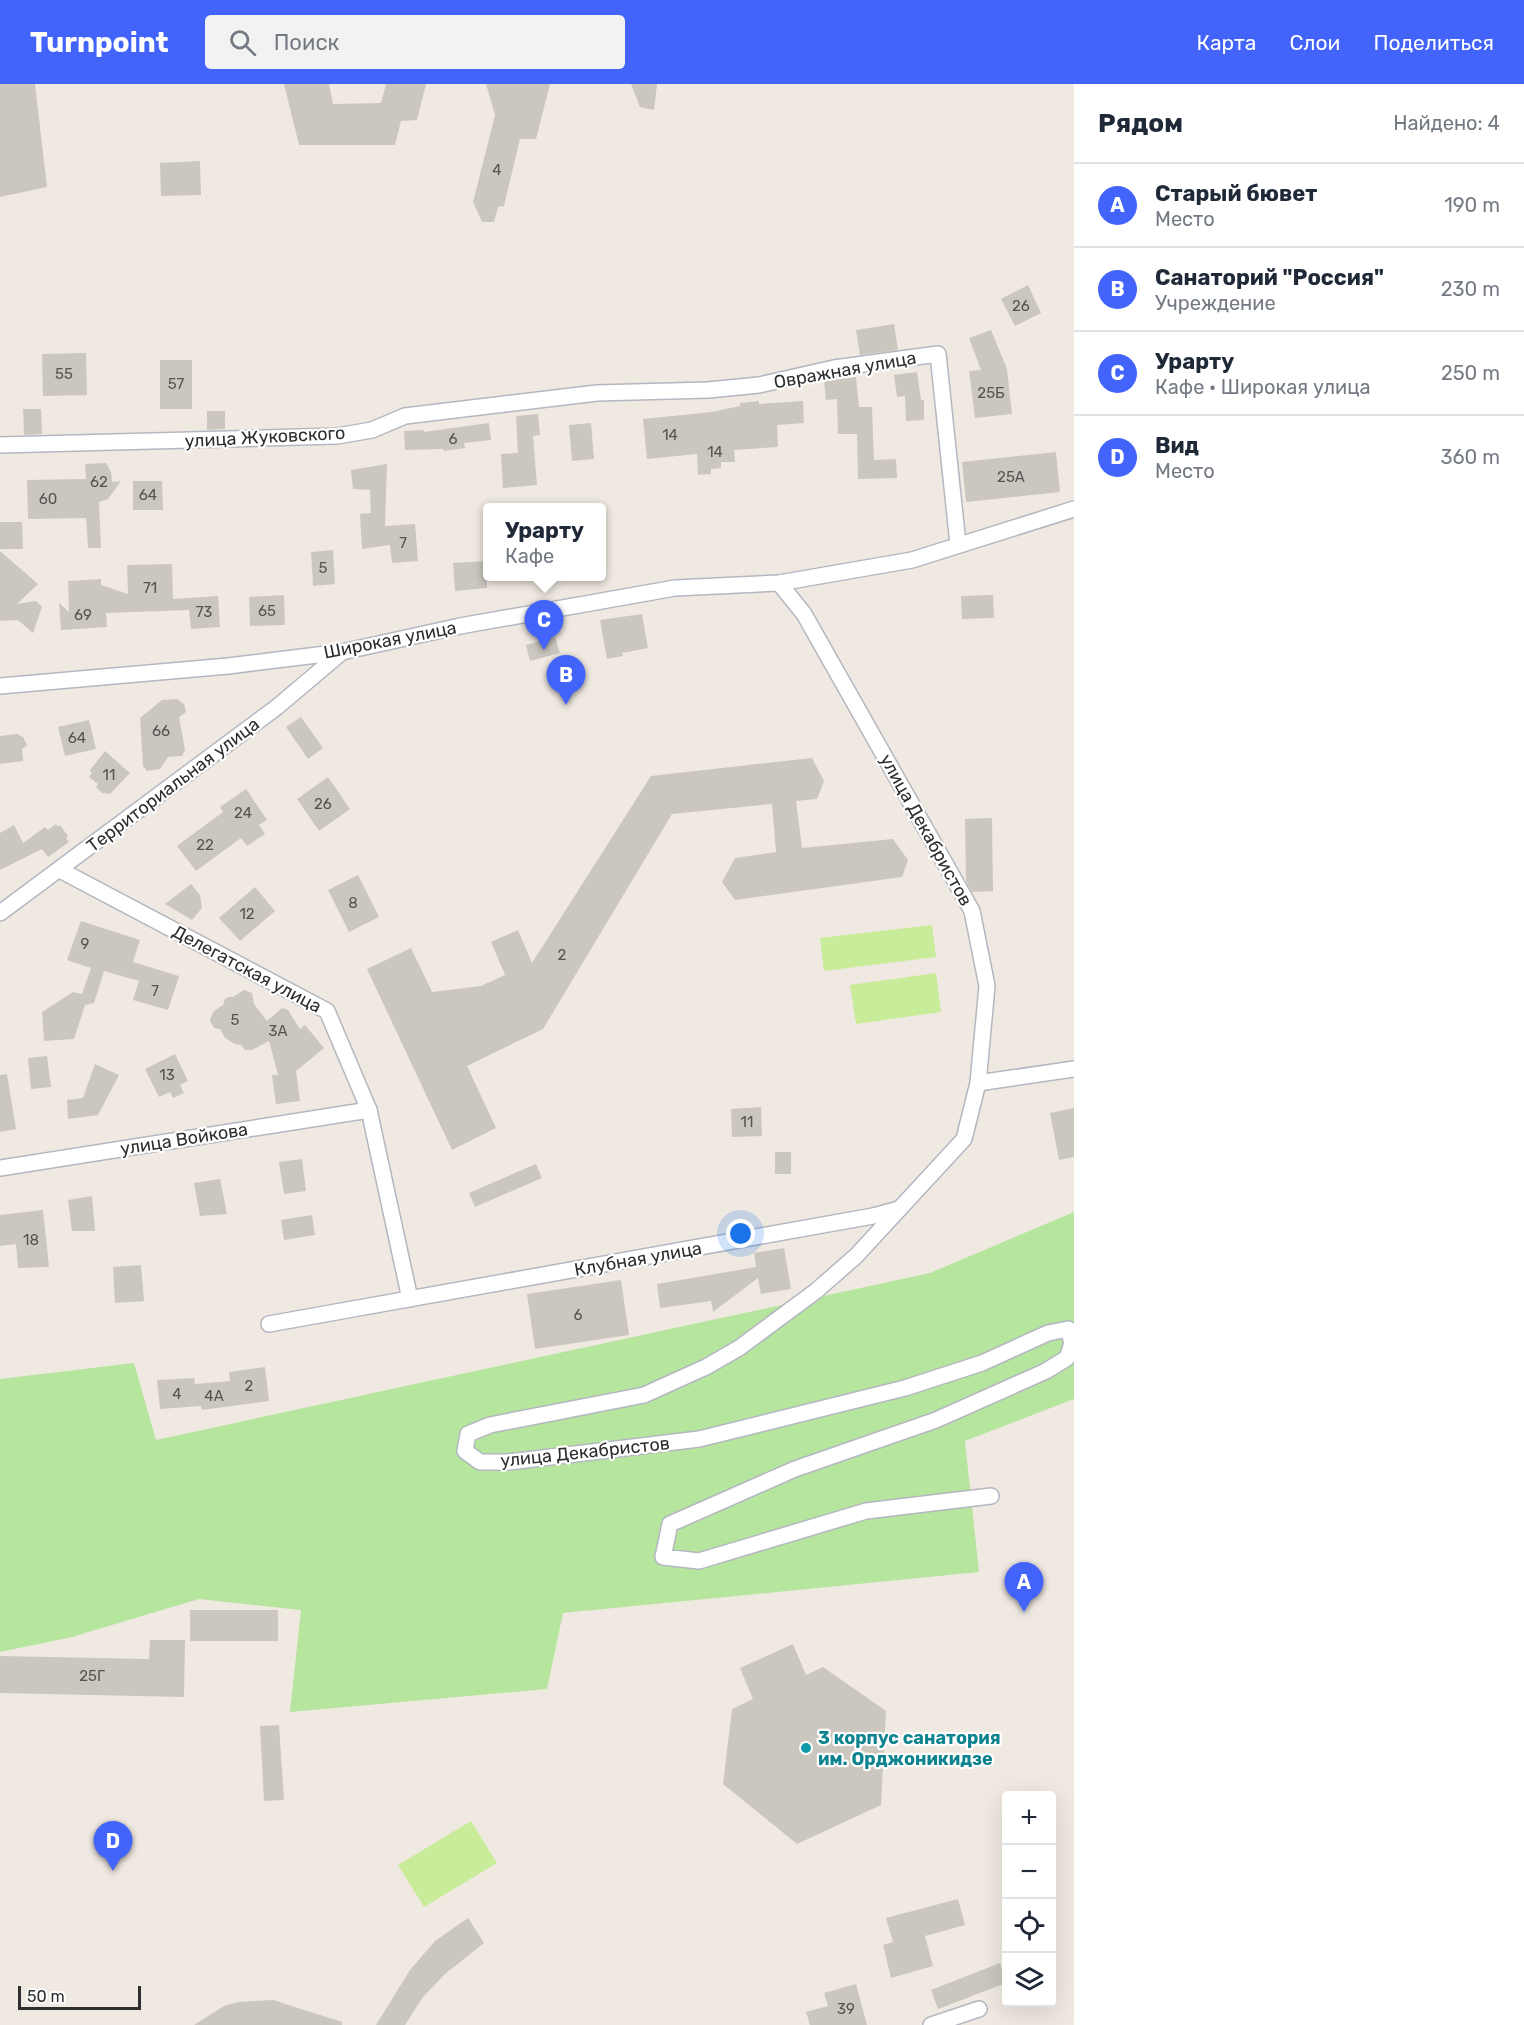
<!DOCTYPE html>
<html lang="ru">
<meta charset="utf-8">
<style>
body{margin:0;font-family:Rubik,sans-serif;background:#f2f2f3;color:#1f2937}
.controls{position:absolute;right:18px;bottom:18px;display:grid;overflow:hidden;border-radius:6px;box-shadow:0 6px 24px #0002}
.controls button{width:54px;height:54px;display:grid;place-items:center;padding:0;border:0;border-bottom:2px solid #e0e1e3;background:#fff;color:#1f2937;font:30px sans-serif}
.scale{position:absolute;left:18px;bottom:15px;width:123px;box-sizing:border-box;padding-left:6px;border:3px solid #2e2e2e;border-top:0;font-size:16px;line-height:21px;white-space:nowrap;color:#2e2e2e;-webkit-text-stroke:4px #fff;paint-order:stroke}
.you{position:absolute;left:741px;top:1150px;width:21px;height:21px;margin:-15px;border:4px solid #fff;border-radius:50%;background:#1a73e8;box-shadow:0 0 0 9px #1a73e833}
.badge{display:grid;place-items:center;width:39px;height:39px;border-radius:50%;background:#4264fb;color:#fff;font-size:20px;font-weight:700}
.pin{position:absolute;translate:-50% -50px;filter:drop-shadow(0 2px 3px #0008)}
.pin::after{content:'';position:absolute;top:32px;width:21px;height:18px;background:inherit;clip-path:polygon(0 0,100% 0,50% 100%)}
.popup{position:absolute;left:483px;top:419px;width:123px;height:78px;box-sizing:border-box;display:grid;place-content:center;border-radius:6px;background:#fff;filter:drop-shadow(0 2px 4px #0005);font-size:20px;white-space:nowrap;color:#747a83}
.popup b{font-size:22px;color:#1f2937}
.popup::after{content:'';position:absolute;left:50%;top:100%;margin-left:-12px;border:12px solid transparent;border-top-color:#fff}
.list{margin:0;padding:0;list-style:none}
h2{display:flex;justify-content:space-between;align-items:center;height:78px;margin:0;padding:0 24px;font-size:26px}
h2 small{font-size:20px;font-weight:400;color:#747a83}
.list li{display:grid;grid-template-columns:39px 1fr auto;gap:18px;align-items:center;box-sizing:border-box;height:84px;padding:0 24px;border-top:2px solid #e0e1e3}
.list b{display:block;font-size:22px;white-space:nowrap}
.list p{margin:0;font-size:20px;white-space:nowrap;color:#747a83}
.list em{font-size:20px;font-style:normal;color:#747a83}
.icon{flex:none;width:33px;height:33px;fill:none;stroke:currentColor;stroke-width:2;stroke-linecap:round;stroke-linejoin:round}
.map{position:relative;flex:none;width:1074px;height:1941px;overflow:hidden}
header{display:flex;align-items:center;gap:36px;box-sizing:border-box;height:84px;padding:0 30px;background:#4264fb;color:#fff}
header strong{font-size:28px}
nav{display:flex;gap:33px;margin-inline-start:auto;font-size:21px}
.search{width:420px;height:54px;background:#f2f2f3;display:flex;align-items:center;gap:15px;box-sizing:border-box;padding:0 21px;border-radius:6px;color:#747a83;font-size:22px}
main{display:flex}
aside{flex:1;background:#fff}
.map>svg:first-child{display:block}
</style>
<header>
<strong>Turnpoint</strong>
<div class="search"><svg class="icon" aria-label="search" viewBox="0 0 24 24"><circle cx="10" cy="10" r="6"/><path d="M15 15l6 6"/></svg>Поиск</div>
<nav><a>Карта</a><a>Слои</a><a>Поделиться</a></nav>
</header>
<main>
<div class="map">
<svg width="1074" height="1941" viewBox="0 0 1074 1941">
<rect width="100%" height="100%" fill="#efe9e1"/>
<path fill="#b6e59e" d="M1074 1128V1315L965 1357 979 1488 563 1529 547 1605 290 1628 301 1526 199 1515 72 1553 0 1568V1295L134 1279 156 1356 930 1189Z"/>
<g fill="#c9ec9a">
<path d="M932 841 936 873 824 887 820 854Z"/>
<path d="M936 889 941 928 856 940 850 901Z"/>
<path d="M471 1737 497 1779 424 1823 398 1781Z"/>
</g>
<g fill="#cbc7bf">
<path d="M0 0H35L47 103 0 113Z"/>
<path d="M284 0H329L333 20 381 19 386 0H426L417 36 401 37 395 61H299Z"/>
<path d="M486 0H550L536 55H520L504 122 498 123 494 138H482L473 118 495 31Z"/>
<path d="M631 0H657L654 26 640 23Z"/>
<path d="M200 77 201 111 161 112 160 79Z"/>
<path d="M1028 201 1041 229 1015 242 1001 215Z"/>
<path d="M894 240 898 266 860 271 856 246Z"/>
<path d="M991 246 1007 285 1012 330 975 334 969 287 981 286 969 254Z"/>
<path d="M86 269 87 311 43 312 42 270Z"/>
<rect x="160" y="276" width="32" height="49"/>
<path d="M917 288 921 316H924V336L906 337 905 312 897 313 894 291Z"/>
<path d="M856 293 859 323H872L874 376 896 375 897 394 858 395 857 350H838L837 315 826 316 824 297Z"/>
<path d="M759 317V320L803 317 804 339 777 341 778 363 734 366 735 378H721V384L711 385V390L698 391 697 370 647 375 643 335 712 328 740 322V319Z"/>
<path d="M23 325H41L42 350 24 351Z"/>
<path d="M207 327H225V345L207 346Z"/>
<path d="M538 330 540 351 533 352 537 401 503 404 501 370 518 369 516 332Z"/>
<path d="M489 339 491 356 464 359 465 364 444 367 443 365 405 366 404 347 424 346V348Z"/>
<path d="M591 339 594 375 572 377 569 341Z"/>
<path d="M1056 368 1060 408 966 418 962 378Z"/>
<path d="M106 379 111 388 112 398 121 397 108 415 99 418 101 464H88L86 434 28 435 27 396 86 395 85 380Z"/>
<path d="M387 380 385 442 415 440 418 477 392 479 390 461 362 465 360 430 371 429 370 406 353 405 351 386Z"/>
<path d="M133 397H162L163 426H133Z"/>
<path d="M0 438H22L23 465H0Z"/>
<path d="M333 466 335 500 313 502 311 468Z"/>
<path d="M0 467 38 500 17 520 36 517 42 523 33 549 18 536 0 537Z"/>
<path d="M487 477V504L455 507 453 479Z"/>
<path d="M172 480 173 515 218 512 220 543 191 545 189 526 106 529 107 543 61 546 59 519 69 528 68 497 101 495V501L128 510 127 481Z"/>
<path d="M284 511 285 541 250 542 249 513Z"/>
<path d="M993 511 994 534 962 535 961 512Z"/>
<path d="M642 530 648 564 622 569 623 572 607 575 600 536Z"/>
<path d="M555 553 560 569 530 577 526 561Z"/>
<path d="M177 615 184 620 186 628 179 633 185 666 182 672 168 673 160 685 147 687 143 682 140 634 162 616Z"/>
<path d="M301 633 323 664 308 675 286 643Z"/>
<path d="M89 636 96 665 65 672 58 643Z"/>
<path d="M17 650 23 653 27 661 22 665 23 677 0 680V652Z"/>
<path d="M105 667 130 689 110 710 102 709 96 703 98 700 89 693 92 689 90 686Z"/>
<path d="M812 674 824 697 817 715 796 717 802 764 893 755 908 776 902 793 735 816 722 798 735 774 776 768 772 720 672 730 543 945 467 982 496 1044 452 1066 367 885 411 864 432 908 481 902 505 891 491 858 518 846 532 879 651 692Z"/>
<path d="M328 693 350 725 319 747 297 715Z"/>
<path d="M246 705 267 736 259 741 265 750 247 762 241 754 196 787 177 762 223 728 220 723Z"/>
<path d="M992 734 993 807 972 808 966 797 965 735Z"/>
<path d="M56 740 58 743 60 741 68 752 66 754 69 758 48 773 42 765 0 786V749L14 741 23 759 45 743 48 746Z"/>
<path d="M358 791 379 833 349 848 328 806Z"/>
<path d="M191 800 200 811 202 824 192 836 165 820Z"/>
<path d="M255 803 275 827 240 857 219 834Z"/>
<path d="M81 837 140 856 133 878 179 892 168 926 133 916 139 897 104 887 94 919 85 921 74 955 44 957 42 928 73 908 82 910 91 884 67 876Z"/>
<path d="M244 906 252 909 254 920 267 937 282 924 288 926 300 945 305 941 324 964 296 987 300 1017 276 1020 272 991H278L269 957 252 966H245L241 961 235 960 225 954 220 945 214 944 211 939 210 935 214 927 223 921 225 915 229 913H233Z"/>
<path d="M175 970 188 997 180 1001 184 1009 173 1014 170 1008 159 1013 145 985Z"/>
<path d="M47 972 51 1003 31 1005 28 974Z"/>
<path d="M95 980 119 991 98 1031 68 1035 67 1016 83 1014Z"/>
<path d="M7 990 16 1045 0 1048V991Z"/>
<path d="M761 1023 762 1052 732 1053 731 1025Z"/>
<path d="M1074 1024V1073L1059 1076 1050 1029Z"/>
<rect x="775" y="1068" width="16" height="22"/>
<path d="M302 1075 306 1107 284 1110 279 1078Z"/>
<path d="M536 1080 542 1094 475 1123 469 1109Z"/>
<path d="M220 1095 227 1130 200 1132 194 1099Z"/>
<path d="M92 1112 95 1147H72L68 1116Z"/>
<path d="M43 1126 49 1183 18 1184 16 1160 0 1162V1131Z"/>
<path d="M312 1131 315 1151 284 1156 281 1136Z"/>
<path d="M784 1164 791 1205 761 1210 758 1194 713 1228 711 1217 660 1224 657 1200 756 1183 754 1169Z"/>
<path d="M141 1181 144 1217 115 1219 113 1183Z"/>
<path d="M621 1196 629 1251 535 1265 527 1210Z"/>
<path d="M265 1283 269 1317 202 1326 201 1322 160 1325 157 1296 194 1294 195 1300 230 1297 229 1288Z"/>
<rect x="190" y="1526" width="88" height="31"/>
<path d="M150 1556H185L184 1613 0 1609V1572L149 1575Z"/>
<path d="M793 1560 806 1591 823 1583 886 1627 881 1721 797 1760 723 1700 732 1625 753 1615 740 1584Z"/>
<path d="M279 1641 284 1716 264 1717 260 1642Z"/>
<path d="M958 1815 965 1841 925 1852 933 1882 891 1894 883 1861 893 1858 886 1834Z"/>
<path d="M468 1834 484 1859 445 1890 423 1913 405 1941H376L410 1886 435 1857Z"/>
<path d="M1000 1879 1006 1899 938 1925 931 1906Z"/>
<path d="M856 1900 867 1941H810L806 1928 828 1922 824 1909Z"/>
<path d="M273 1916 342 1938V1941H194L224 1922 238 1918Z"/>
</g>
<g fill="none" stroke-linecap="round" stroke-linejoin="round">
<defs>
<g id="minor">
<path d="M0 361 337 352 372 346 405 332 597 309 708 306 759 301 834 284 938 270 958 460"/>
<path d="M779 499 804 530 972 827 987 902 978 999 964 1055 856 1172 816 1207 739 1264 706 1283 644 1311 490 1341 468 1350 465 1367 480 1378H509L699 1355 905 1304 982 1279 1048 1249 1068 1245 1072 1259 1067 1274 1046 1287 936 1336 795 1385 670 1440 663 1473 699 1477 866 1427 991 1412"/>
<path d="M0 602 228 582 342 568 460 542 675 504 779 499 912 476 1074 425"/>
<path d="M60 786 327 927 369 1026 410 1215"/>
<path d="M0 829 277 623 342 568"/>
<path d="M978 999 1074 985"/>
<path d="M0 1084 369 1026"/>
<path d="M269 1240 873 1132 899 1125"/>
<path d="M931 1941 979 1925"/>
</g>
</defs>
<use href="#minor" stroke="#b4b7c1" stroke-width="18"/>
<use href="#minor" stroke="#fff" stroke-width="15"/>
</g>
<circle fill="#0f9aa8" stroke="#fff" stroke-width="2" cx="806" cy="1664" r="6"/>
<g text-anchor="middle" stroke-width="4.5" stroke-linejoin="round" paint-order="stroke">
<g font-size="15" fill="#555452">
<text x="497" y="91">4</text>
<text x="1021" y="227">26</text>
<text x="64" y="295">55</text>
<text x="176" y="305">57</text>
<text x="991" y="314">25Б</text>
<text x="670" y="356">14</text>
<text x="453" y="360">6</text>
<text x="715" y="373">14</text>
<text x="1011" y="398">25А</text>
<text x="99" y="403">62</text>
<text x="148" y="416">64</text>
<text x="48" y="420">60</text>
<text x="403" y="464">7</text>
<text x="323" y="489">5</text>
<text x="150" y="509">71</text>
<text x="267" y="532">65</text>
<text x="204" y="533">73</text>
<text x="83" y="536">69</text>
<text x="161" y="652">66</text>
<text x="77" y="659">64</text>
<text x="109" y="696">11</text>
<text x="323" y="725">26</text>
<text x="243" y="734">24</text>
<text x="205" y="766">22</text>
<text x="353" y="824">8</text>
<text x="247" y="835">12</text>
<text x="85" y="865">9</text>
<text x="562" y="876">2</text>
<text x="155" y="912">7</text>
<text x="235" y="941">5</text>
<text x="278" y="952">3А</text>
<text x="167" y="996">13</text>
<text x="747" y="1043">11</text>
<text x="31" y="1161">18</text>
<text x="578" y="1236">6</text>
<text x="249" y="1307">2</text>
<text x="177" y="1315">4</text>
<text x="214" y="1317">4А</text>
<text x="92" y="1597">25Г</text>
<text x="846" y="1930">39</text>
</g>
<g font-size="18" fill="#2e2e2e" stroke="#fff">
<text transform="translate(845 286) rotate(-10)" y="6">Овражная улица</text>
<text transform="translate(265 353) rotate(-3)" y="6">улица Жуковского</text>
<text transform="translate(390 556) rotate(-11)" y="6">Широкая улица</text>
<text transform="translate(173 701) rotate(-37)" y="6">Территориальная улица</text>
<text transform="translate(926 746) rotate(61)" y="6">улица Декабристов</text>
<text transform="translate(247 885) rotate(28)" y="6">Делегатская улица</text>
<text transform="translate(184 1055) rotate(-9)" y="6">улица Войкова</text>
<text transform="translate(638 1175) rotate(-10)" y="6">Клубная улица</text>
<text transform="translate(585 1368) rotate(-6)" y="6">улица Декабристов</text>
</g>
<g font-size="18" font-weight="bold" fill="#0d838f" stroke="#fff" text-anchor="start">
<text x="818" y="1660">3 корпус санатория<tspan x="818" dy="21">им. Орджоникидзе</tspan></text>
</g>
</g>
</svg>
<div class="controls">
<button>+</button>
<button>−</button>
<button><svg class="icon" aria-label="locate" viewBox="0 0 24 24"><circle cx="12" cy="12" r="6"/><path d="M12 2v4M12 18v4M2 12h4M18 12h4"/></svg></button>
<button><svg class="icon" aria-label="layers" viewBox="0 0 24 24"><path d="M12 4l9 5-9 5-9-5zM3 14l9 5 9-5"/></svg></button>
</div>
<div class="scale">50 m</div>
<div class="you"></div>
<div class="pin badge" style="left:1024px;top:1528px">A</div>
<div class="pin badge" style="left:566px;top:621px">B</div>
<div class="pin badge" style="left:544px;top:566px">C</div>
<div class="popup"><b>Урарту</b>Кафе</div>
<div class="pin badge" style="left:113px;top:1787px">D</div>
</div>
<aside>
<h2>Рядом<small>Найдено: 4</small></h2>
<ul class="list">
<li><span class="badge">A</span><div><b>Старый бювет</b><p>Место</p></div><em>190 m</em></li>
<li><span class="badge">B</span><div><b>Санаторий &quot;Россия&quot;</b><p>Учреждение</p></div><em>230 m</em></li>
<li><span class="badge">C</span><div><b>Урарту</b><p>Кафе · Широкая улица</p></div><em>250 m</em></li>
<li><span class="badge">D</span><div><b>Вид</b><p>Место</p></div><em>360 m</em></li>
</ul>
</aside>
</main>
